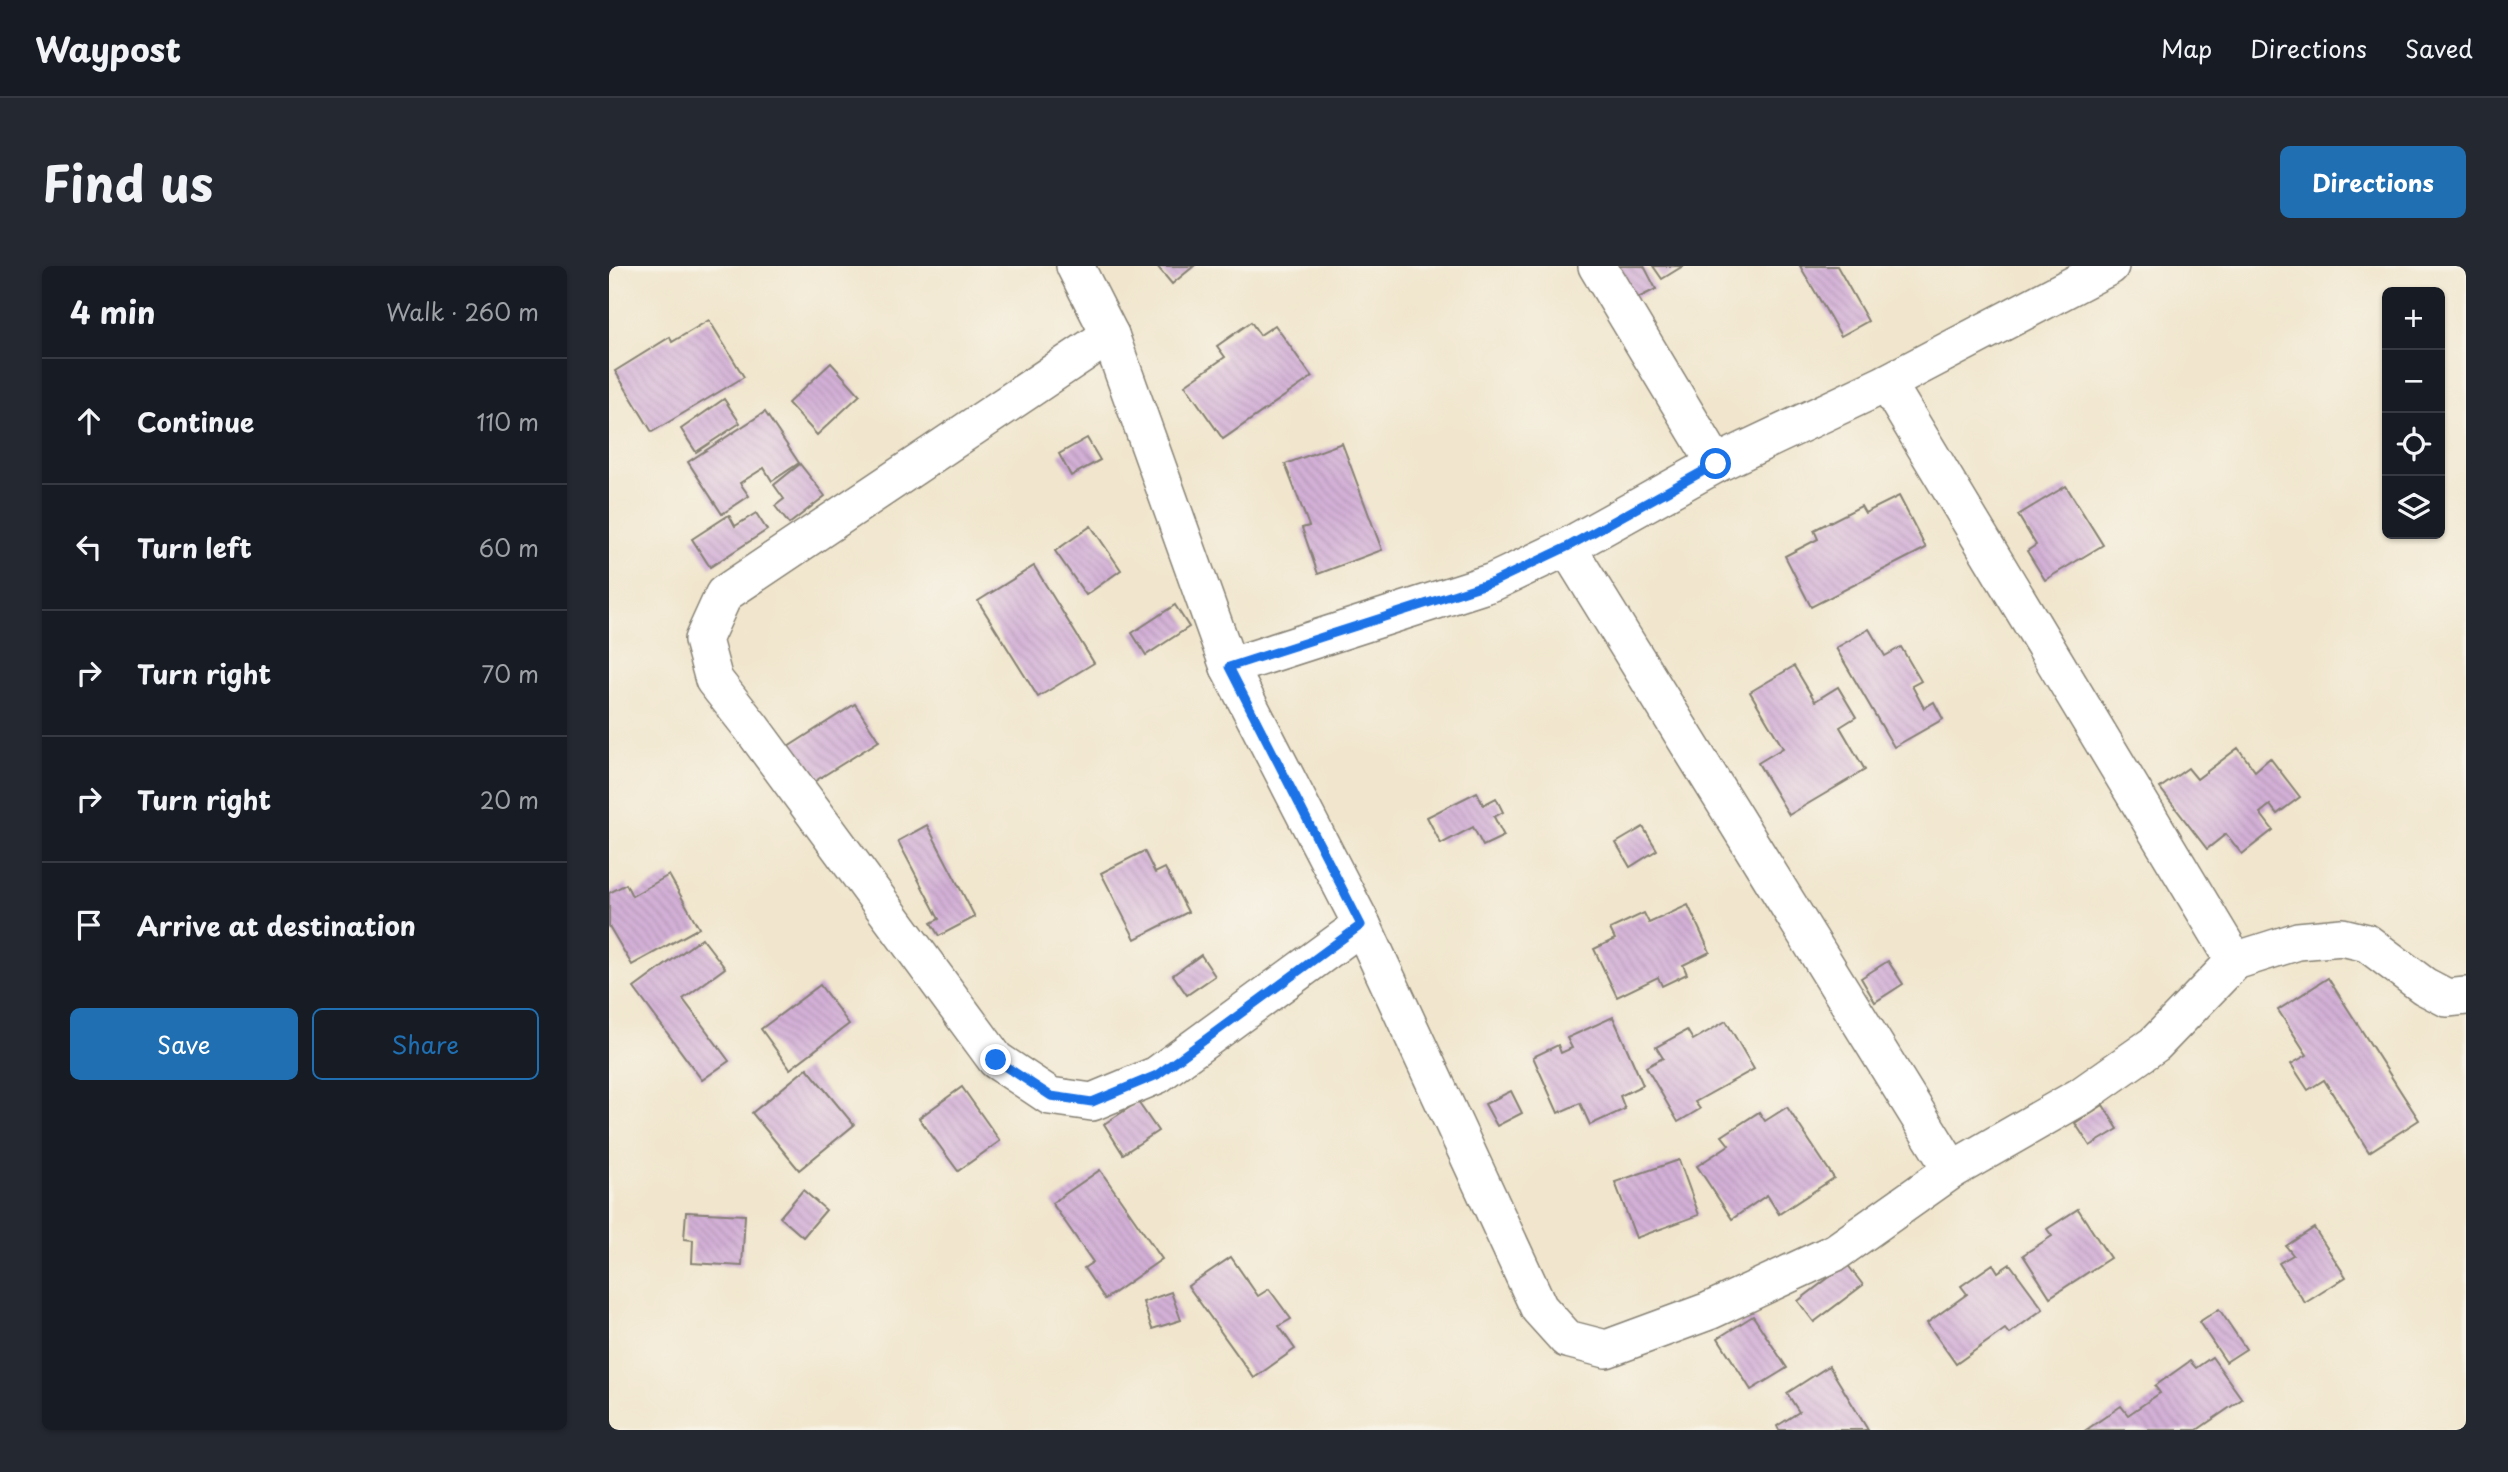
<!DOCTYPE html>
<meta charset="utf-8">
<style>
body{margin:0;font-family:"Playpen Sans",sans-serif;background:#242831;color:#f1f3f6}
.controls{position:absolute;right:21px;top:21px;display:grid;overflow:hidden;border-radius:10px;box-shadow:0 2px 5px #0004}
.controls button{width:63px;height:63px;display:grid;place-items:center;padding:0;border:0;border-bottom:2px solid #363941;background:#171b24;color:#f1f3f6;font:35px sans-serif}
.stop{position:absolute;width:21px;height:21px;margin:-16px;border:5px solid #1a73e8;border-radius:50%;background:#fff}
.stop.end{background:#1a73e8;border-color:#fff;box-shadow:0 2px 7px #0008}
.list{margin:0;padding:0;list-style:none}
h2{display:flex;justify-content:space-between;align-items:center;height:91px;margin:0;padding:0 28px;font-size:30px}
h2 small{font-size:23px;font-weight:400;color:#9ea1a6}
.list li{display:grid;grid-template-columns:46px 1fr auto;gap:21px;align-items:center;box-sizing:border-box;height:126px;padding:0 28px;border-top:2px solid #363941}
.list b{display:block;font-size:26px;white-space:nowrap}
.list em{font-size:23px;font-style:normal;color:#9ea1a6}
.actions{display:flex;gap:14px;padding:21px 28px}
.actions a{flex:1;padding:16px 0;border:2px solid #1f6fb2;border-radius:10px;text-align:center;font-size:24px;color:#1f6fb2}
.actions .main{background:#1f6fb2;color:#fff}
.icon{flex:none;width:38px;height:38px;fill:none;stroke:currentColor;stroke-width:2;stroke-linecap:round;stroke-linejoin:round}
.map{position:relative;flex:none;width:1857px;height:1164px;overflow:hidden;border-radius:10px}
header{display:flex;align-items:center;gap:42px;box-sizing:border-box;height:98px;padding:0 35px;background:#171b24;border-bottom:2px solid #363941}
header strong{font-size:33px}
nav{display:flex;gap:38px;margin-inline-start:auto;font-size:24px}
.intro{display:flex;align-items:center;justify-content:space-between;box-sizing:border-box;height:168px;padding:0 42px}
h1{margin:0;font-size:49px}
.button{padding:18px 32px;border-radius:10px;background:#1f6fb2;color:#fff;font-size:24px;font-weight:700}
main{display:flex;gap:42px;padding:0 42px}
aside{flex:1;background:#171b24;border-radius:10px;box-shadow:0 2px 5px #0004}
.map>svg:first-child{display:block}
</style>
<header>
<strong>Waypost</strong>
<nav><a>Map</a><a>Directions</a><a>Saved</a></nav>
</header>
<div class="intro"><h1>Find us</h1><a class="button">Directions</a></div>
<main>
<aside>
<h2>4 min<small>Walk · 260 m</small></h2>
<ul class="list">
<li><svg class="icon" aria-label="ahead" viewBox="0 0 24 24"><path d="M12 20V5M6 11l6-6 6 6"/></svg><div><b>Continue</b></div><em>110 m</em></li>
<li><svg class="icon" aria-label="left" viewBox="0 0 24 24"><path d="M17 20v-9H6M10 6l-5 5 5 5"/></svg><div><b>Turn left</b></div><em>60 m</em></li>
<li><svg class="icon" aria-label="right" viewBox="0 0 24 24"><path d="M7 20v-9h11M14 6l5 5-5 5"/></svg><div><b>Turn right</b></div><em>70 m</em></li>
<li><svg class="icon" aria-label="right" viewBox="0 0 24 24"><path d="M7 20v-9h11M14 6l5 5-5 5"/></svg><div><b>Turn right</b></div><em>20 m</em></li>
<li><svg class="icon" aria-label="arrive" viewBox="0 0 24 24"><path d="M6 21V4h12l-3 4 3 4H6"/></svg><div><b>Arrive at destination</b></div></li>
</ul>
<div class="actions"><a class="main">Save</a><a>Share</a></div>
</aside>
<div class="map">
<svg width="1857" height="1164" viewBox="0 0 1857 1164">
<defs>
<pattern id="building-back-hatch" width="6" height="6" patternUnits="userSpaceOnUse" patternTransform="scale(1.75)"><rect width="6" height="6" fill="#d3b0d7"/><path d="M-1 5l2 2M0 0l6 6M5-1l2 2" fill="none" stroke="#b597b8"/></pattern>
</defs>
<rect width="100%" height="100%" fill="#f7f3e8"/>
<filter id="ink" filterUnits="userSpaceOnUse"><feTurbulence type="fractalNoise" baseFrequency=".0143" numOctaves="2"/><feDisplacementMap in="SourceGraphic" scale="14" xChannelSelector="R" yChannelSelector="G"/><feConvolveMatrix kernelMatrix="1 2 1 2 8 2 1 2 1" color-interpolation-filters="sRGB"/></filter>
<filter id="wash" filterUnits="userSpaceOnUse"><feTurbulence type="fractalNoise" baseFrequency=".00686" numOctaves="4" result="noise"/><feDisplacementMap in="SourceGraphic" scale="28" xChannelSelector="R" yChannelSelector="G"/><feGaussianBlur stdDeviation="1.57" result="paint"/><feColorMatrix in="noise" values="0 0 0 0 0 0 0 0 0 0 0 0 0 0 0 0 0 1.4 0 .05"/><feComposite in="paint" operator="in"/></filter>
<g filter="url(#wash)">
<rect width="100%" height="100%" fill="#f1e6cd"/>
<g id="blocks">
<g fill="url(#building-back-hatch)">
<path d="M548 0H585L563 18Z"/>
<path d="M998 0H1035L1047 23 1017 38Z"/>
<path d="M1044 0H1074L1053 13Z"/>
<path d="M1191 0H1228L1259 55 1232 70Z"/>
<path d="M100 54 135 111 43 166 6 105 61 71 63 76Z"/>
<path d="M642 56 651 69 666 59 703 111 614 173 576 119 616 91 608 80Z"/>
<path d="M222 97 251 129 208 169 179 137Z"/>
<path d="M115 133 131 157 87 186 72 163Z"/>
<path d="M156 146 190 197 163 215 155 202 131 217 140 230 113 248 79 196Z"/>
<path d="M478 172 491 194 462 210 450 188Z"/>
<path d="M733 177 773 284 709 308 693 262 700 260 676 198Z"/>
<path d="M191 198 216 230 180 258 166 240 175 233 165 219Z"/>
<path d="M1457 220 1494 279 1436 314 1418 285 1427 279 1409 249Z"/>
<path d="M1290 230 1317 282 1202 341 1176 290 1209 273 1205 264 1252 240 1256 247Z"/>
<path d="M147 247 158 264 101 301 83 273 120 249 126 260Z"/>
<path d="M482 260 512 304 477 329 446 285Z"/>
<path d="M425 300 485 397 429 431 369 335Z"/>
<path d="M566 339 580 361 537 389 523 367Z"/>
<path d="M1260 363 1276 390 1292 381 1312 415 1303 420 1315 442 1325 436 1334 453 1285 481 1227 382Z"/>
<path d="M1185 400 1206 435 1229 421 1247 451 1231 461 1256 504 1180 549 1149 497 1174 482 1141 426Z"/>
<path d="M246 438 270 475 203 517 179 481Z"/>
<path d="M1629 482 1646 505 1661 492 1691 531 1668 548 1661 539 1651 547 1664 564 1633 588 1617 568 1598 583 1551 522 1579 502 1588 513Z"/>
<path d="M868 526 874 539 887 532 894 546 885 551 895 570 874 580 864 561 832 578 818 551Z"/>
<path d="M318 559 366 651 330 670 322 657 330 653 289 575Z"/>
<path d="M1034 561 1048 584 1021 601 1007 577Z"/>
<path d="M535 585 546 607 556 602 579 646 526 673 492 607Z"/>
<path d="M60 609 90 662 23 699 0 660V627L17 618 23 630Z"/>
<path d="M1079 639 1101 686 1074 699 1078 708 1053 720 1049 711 1008 731 985 683 1006 673 1001 663 1035 647 1040 657Z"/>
<path d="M93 672 116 702 74 733 120 795 93 814 25 722Z"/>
<path d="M592 689 606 710 578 729 564 709Z"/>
<path d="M1279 695 1294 718 1266 736 1252 712Z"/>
<path d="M1719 712 1810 854 1760 886 1715 814 1699 824 1682 798 1698 789 1669 744Z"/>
<path d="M211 719 240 758 181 803 152 763Z"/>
<path d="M1004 751 1034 819 1011 830 1016 843 981 859 971 837 949 847 924 791 949 779 952 787 963 782 958 772Z"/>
<path d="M1117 755 1145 803 1086 836 1091 843 1069 856 1037 801 1054 792 1047 781 1078 764 1084 774Z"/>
<path d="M198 802 245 859 190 904 143 847Z"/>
<path d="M353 821 391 875 349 905 310 852Z"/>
<path d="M902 825 913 847 888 860 876 838Z"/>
<path d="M529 836 549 865 514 888 495 858Z"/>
<path d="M1494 839 1509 863 1481 880 1466 857Z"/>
<path d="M1178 841 1225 912 1170 948 1158 929 1123 953 1088 900 1120 879 1113 870 1150 846 1156 855Z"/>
<path d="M1070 894 1090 949 1027 972 1006 916Z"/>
<path d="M491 904 553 993 496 1033 475 1002 484 996 443 937Z"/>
<path d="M194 924 217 944 194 971 171 951Z"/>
<path d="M1469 943 1501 992 1441 1031 1414 989 1443 970 1438 963Z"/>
<path d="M77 946 136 949 133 1000 83 997 84 974 75 973Z"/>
<path d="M1705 962 1737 1011 1696 1037 1670 997 1684 989 1677 980Z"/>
<path d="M622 991 649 1030 660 1023 682 1053 670 1060 686 1083 645 1112 579 1020Z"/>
<path d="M1238 998 1254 1019 1205 1056 1189 1035Z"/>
<path d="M1384 998 1389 1006 1401 998 1434 1043 1400 1068 1396 1063 1347 1098 1318 1057 1358 1028 1352 1020Z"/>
<path d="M562 1026 572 1054 543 1063 534 1036Z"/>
<path d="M1610 1043 1637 1083 1617 1096 1590 1056Z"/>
<path d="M1144 1050 1178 1102 1142 1124 1109 1072Z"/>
<path d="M1603 1091 1633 1133 1588 1164H1477L1512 1140 1519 1149 1551 1127 1546 1120 1581 1095 1587 1102Z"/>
<path d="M1220 1100 1259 1164H1170L1168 1160 1190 1146 1178 1127Z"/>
</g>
</g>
</g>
<g filter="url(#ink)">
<use href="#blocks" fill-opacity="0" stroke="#868174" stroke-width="2"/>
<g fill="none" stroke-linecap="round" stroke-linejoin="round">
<defs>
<g id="minor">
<path d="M466 0 501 69 620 401 884 316 958 281 1107 198 1278 117 1501 0"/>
<path d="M988 0 1107 198"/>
<path d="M501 69 115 328 94 374 105 414 142 461 387 794 441 830 483 836 548 809 753 659 620 401"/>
<path d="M1278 117 1626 695"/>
<path d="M958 281 1343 904"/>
<path d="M753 659 930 1042 958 1073 997 1083 1100 1045 1227 986 1343 904 1472 830 1546 778 1626 695 1689 675 1733 671 1758 677 1815 720 1838 732 1857 730"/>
</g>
</defs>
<use href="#minor" stroke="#868174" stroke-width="40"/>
<use href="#minor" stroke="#fff" stroke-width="37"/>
</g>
</g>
<g fill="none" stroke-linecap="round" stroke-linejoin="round" filter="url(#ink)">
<path stroke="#1a73e8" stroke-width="9" d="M387 794 442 830 483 836 548 809 752 659 620 401 884 316 958 281 1107 198"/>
</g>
</svg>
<div class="controls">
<button>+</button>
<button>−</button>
<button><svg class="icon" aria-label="locate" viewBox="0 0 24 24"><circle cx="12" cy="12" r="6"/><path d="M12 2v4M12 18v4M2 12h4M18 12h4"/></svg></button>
<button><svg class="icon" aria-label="layers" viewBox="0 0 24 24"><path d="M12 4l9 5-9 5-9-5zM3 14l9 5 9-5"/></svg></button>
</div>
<div class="stop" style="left:1107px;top:198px"></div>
<div class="stop end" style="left:387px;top:794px"></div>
</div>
</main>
